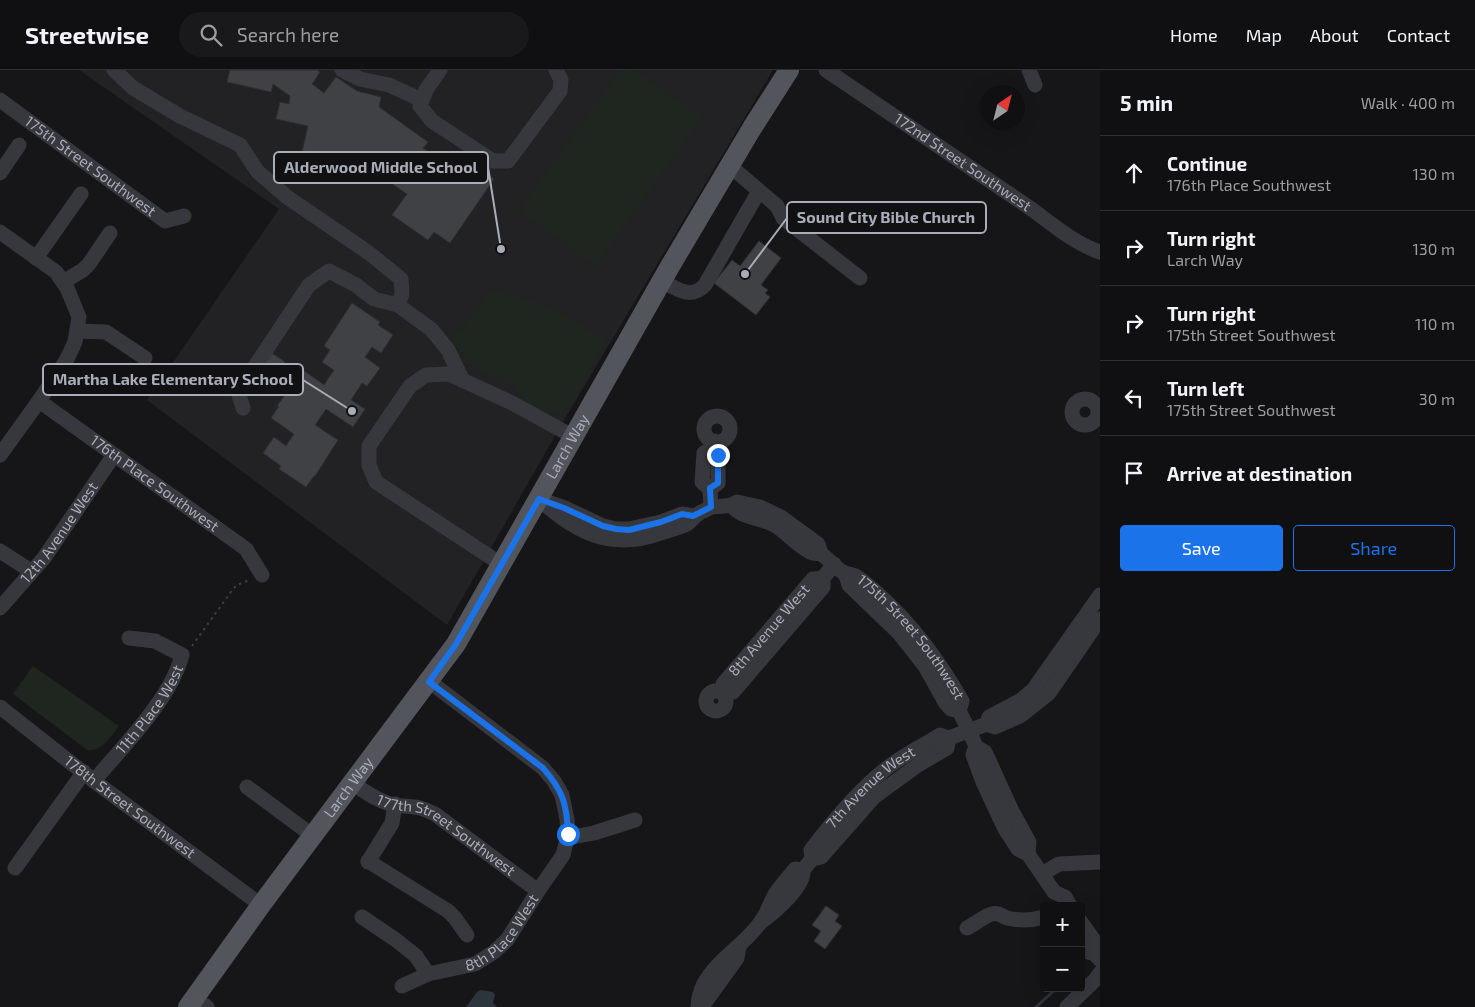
<!DOCTYPE html>
<meta charset="utf-8">
<style>
body{margin:0;font-family:"Exo 2",sans-serif;background:#19191b;color:#f1f3f6}
.controls{position:absolute;right:15px;bottom:15px;display:grid;overflow:hidden;border-radius:5px;box-shadow:0 5px 20px #0002}
.controls button{width:45px;height:45px;display:grid;place-items:center;padding:0;border:0;border-bottom:1px solid #303032;background:#101012;color:#f1f3f6;font:25px sans-serif}
.compass{position:absolute;left:980px;top:15px;width:45px;height:45px;border-radius:50%;background:#101012;box-shadow:0 5px 20px #0002;rotate:35deg}
.stop{position:absolute;width:15px;height:15px;margin:-11px;border:4px solid #1a73e8;border-radius:50%;background:#fff}
.stop.end{background:#1a73e8;border-color:#fff;box-shadow:0 1px 5px #0008}
.list{margin:0;padding:0;list-style:none}
h2{display:flex;justify-content:space-between;align-items:center;height:65px;margin:0;padding:0 20px;font-size:21px}
h2 small{font-size:16px;font-weight:400;color:#9c9d9f}
.list li{display:grid;grid-template-columns:32px 1fr auto;gap:15px;align-items:center;box-sizing:border-box;height:75px;padding:0 20px;border-top:1px solid #303032}
.list b{display:block;font-size:19px;white-space:nowrap}
.list p{margin:0;font-size:16px;white-space:nowrap;color:#9c9d9f}
.list em{font-size:16px;font-style:normal;color:#9c9d9f}
.actions{display:flex;gap:10px;padding:15px 20px}
.actions a{flex:1;padding:11px 0;border:1px solid #1a73e8;border-radius:5px;text-align:center;font-size:18px;color:#1a73e8}
.actions .main{background:#1a73e8;color:#fff}
.icon{flex:none;width:28px;height:28px;fill:none;stroke:currentColor;stroke-width:2;stroke-linecap:round;stroke-linejoin:round}
.map{position:relative;flex:none;width:1100px;height:937px;overflow:hidden}
header{display:flex;align-items:center;gap:30px;box-sizing:border-box;height:70px;padding:0 25px;background:#101012;border-bottom:1px solid #303032}
header strong{font-size:24px}
nav{display:flex;gap:28px;margin-inline-start:auto;font-size:18px}
.search{width:350px;height:45px;background:#19191b;display:flex;align-items:center;gap:12px;box-sizing:border-box;padding:0 18px;border-radius:28px;color:#9c9d9f;font-size:19px}
main{display:flex}
aside{flex:1;background:#101012}
.map>svg:first-child{display:block}
</style>
<header>
<strong>Streetwise</strong>
<div class="search"><svg class="icon" aria-label="search" viewBox="0 0 24 24"><circle cx="10" cy="10" r="6"/><path d="M15 15l6 6"/></svg>Search here</div>
<nav><a>Home</a><a>Map</a><a>About</a><a>Contact</a></nav>
</header>
<main>
<div class="map">
<svg width="1100" height="937" viewBox="0 0 1100 937">
<rect width="100%" height="100%" fill="#161618"/>
<path fill="#222225" d="M79 0H773L563 352 447 555 147 330 279 139Z"/>
<g fill="#1e261f">
<path d="M620 0H635L702 47 596 196 519 141Z"/>
<path d="M489 222C528 223 575 249 606 271L571 334 560 345C549 343 528 338 521 329 518 325 517 319 513 316 489 300 462 300 451 268L465 255Z"/>
<path d="M33 596 119 656C111 666 101 683 87 680L13 624Z"/>
</g>
<path fill="#2c353c" d="M481 920 493 922 495 925 493 933 497 937H466L477 922Z"/>
<g fill="none" stroke-linecap="round" stroke-linejoin="round">
<g stroke="#2c353c" stroke-width="3">
<path d="M1081 895 1083 892"/>
<path d="M1036 937 1057 918"/>
</g>
</g>
<g fill="#404145" stroke="#303034">
<path d="M230 0H317L320 2 312 14 324 23 336 7 357 21 381 27 379 37 428 72 423 78 441 91 440 92 448 98 459 84 494 109 450 173 434 162 428 170 392 145 407 124 365 95 363 104 324 95 323 101 299 95 308 56 276 49 280 32 289 34 290 26 273 14 271 22 227 12Z"/>
<path d="M759 171 781 188 761 215 768 220 765 223 770 227 756 245 714 213 732 190 740 196Z"/>
<path d="M352 233 380 252 378 255 393 265 381 283 372 277 365 287 380 298 367 316 362 313 351 330 365 339 353 357 326 339 315 355 338 370 315 406H314L306 417 279 399 281 396 263 383 274 367 286 376 294 364 271 348 279 336H277L303 300 324 315 334 300 322 292 330 280 324 276Z"/>
<path d="M270 282 285 292 276 305 261 295Z"/>
<path d="M826 836 839 845 835 851 842 856 825 879 814 871 821 861 812 855Z"/>
</g>
<g fill="none" stroke-linecap="round" stroke-linejoin="round">
<path stroke="#3d3f44" stroke-width="2" stroke-dasharray="2.5 4" stroke-linecap="butt" d="M192 576 233 519 237 515 250 510"/>
<g stroke="#37383d" stroke-width="15">
<path d="M114 0 133 18 180 46 240 75 258 102 287 127 369 183 401 209 402 224 398 235 432 260 448 280 463 311"/>
<path d="M342 0 360 9 389 15 422 30"/>
<path d="M440 0 426 20 420 36 432 51 493 91H508L560 21 561 10 556 0"/>
<path id="s1" d="M826 0 1030 138C1052 154 1075 174 1100 182"/>
<path d="M1029 0 1035 15"/>
<path id="s2" d="M0 30 165 151 184 146"/>
<path d="M730 96 777 136 783 148 860 208"/>
<path d="M0 103 19 75"/>
<path d="M0 162 56 202 67 218 79 247 75 272 67 289 39 331 0 385"/>
<path d="M36 188 81 124"/>
<path d="M662 211C677 219 691 230 705 215L759 121"/>
<path d="M63 212 83 200 89 194 110 163"/>
<path d="M77 261 106 262 145 288"/>
<circle cx="1085" cy="342" r="13"/>
<path id="s3" d="M39 331 246 479 262 505"/>
<path d="M243 338 238 322 309 215 329 201 356 215 374 229 398 235"/>
<circle cx="717" cy="359" r="13"/>
<path d="M710 419 718 413V385L712 378"/>
<path d="M539 429C576 463 611 481 661 463 669 460 679 458 687 454 692 451 694 446 701 442 705 441 708 438 712 437 721 435 730 438 737 432L760 437 781 447 818 474 821 484"/>
<path d="M545 431 565 438 603 456 616 459H629L661 452 682 444 693 446"/>
<path id="s4" d="M732 436C742 449 762 447 776 456 788 464 798 476 810 482 813 484 818 483 821 484 830 489 836 500 845 503 851 505 854 504 859 508 902 541 936 585 962 631L959 641"/>
<path d="M711 437 710 419 702 412 704 383 712 378 714 371"/>
<path d="M0 481 31 501"/>
<path d="M501 494 376 412 369 395V376L410 316 426 305 449 304 512 333 574 367"/>
<path d="M845 503 849 515 899 563 925 596 945 632 951 639 959 641 969 660 976 677 973 685 983 712 1005 759 1018 779 1028 784 1054 822 1065 827 1070 836"/>
<path id="s5" d="M0 538 44 488 114 385"/>
<circle cx="716" cy="631" r="10"/>
<path d="M725 621 733 622 823 517V508L834 494"/>
<path id="s6" d="M725 621 723 614 813 509 823 508"/>
<path id="s7" d="M0 637 94 711 261 835"/>
<path d="M987 654 989 647 1021 630 1033 620 1100 525"/>
<path d="M976 677 985 682 1011 739 1029 772 1028 784"/>
<path id="s8" d="M94 711C123 676 171 629 182 585L155 571 129 568"/>
<path id="s9" d="M352 713C364 721 376 730 390 734 409 738 417 734 435 744L538 821"/>
<path d="M247 717 313 766"/>
<path d="M567 768 594 763 635 750"/>
<path id="s10" d="M812 789 811 780C833 751 862 716 891 695 906 684 924 675 940 665L949 668 987 654 995 657 1020 646 1049 623 1100 549"/>
<path d="M368 791 448 841 455 848 467 865"/>
<path d="M368 792 392 753 395 734"/>
<path d="M15 798 84 702"/>
<path d="M1042 804 1059 794 1100 792"/>
<path d="M362 847 396 870 416 886 428 904"/>
<path d="M762 851C775 842 805 816 803 800L812 789 821 787 874 727 918 695 947 678 949 668"/>
<path d="M1081 852 1096 873 1095 884"/>
<path d="M967 858C975 854 984 846 992 844 998 842 1002 846 1007 848 1019 851 1033 850 1044 847"/>
<path d="M1081 875 1085 881 1095 884 1100 890"/>
<path id="s11" d="M402 916 428 904 475 894 494 882 507 870 538 821 563 785 568 765 567 749 562 725 554 711 543 698 429 611"/>
<path d="M194 928 207 937"/>
<path d="M698 937C698 898 743 880 762 850 768 842 770 832 776 823 781 815 789 807 795 799L803 800"/>
<path d="M701 937 706 931 737 888 739 877"/>
<path d="M1067 937 1095 910 1100 903"/>
</g>
<path stroke="#53555c" stroke-width="20" id="s12" d="M188 937 261 835 456 574 669 198 752 58 789 0"/>
</g>
<g fill="none" stroke-linecap="round" stroke-linejoin="round">
<path stroke="#1a73e8" stroke-width="6" d="M568 764C567 734 563 721 543 698L429 612 456 574 539 429 564 438 603 456 616 459 629 460 661 452 682 444 693 446 711 437 710 418 718 413V385"/>
</g>
<g text-anchor="middle" stroke-width="4.5" stroke-linejoin="round" paint-order="stroke">
<g font-size="15" fill="#a8adb8" stroke="#111113">
<text dy="5" stroke="none"><textPath href="#s1" startOffset="165">172nd Street Southwest</textPath></text>
<text dy="5" stroke="none"><textPath href="#s2" startOffset="112">175th Street Southwest</textPath></text>
<text dy="5" stroke="none"><textPath href="#s12" startOffset="678">Larch Way</textPath></text>
<text dy="5" stroke="none"><textPath href="#s3" startOffset="142">176th Place Southwest</textPath></text>
<text dy="5" stroke="none"><textPath href="#s5" startOffset="96">12th Avenue West</textPath></text>
<text dy="5" stroke="none"><textPath href="#s6" startOffset="78">8th Avenue West</textPath></text>
<text dy="5" stroke="none"><textPath href="#s4" startOffset="228">175th Street Southwest</textPath></text>
<text dy="5" stroke="none"><textPath href="#s8" startOffset="91">11th Place West</textPath></text>
<text dy="5" stroke="none"><textPath href="#s12" startOffset="272">Larch Way</textPath></text>
<text dy="5" stroke="none"><textPath href="#s10" startOffset="96">7th Avenue West</textPath></text>
<text dy="5" stroke="none"><textPath href="#s7" startOffset="164">178th Street Southwest</textPath></text>
<text dy="5" stroke="none"><textPath href="#s9" startOffset="109">177th Street Southwest</textPath></text>
<text dy="5" stroke="none"><textPath href="#s11" startOffset="118">8th Place West</textPath></text>
</g>
</g>
<path fill="none" stroke="#a8adb8" stroke-width="2" d="M501 179L488 97M745 204L787 148M352 341L303 310"/>
<g fill="#a8adb8" stroke="#111113" stroke-width="2">
<circle cx="501" cy="179" r="5"/>
<circle cx="745" cy="204" r="5"/>
<circle cx="352" cy="341" r="5"/>
</g>
<g fill="#111113" stroke="#a8adb8" stroke-width="2">
<rect x="274" y="82" width="214" height="31" rx="5"/>
<rect x="787" y="132" width="199" height="31" rx="5"/>
<rect x="43" y="294" width="260" height="31" rx="5"/>
</g>
<g font-size="16" text-anchor="middle" font-weight="bold" fill="#a8adb8">
<text x="381" y="103">Alderwood Middle School</text>
<text x="886" y="153">Sound City Bible Church</text>
<text x="173" y="315">Martha Lake Elementary School</text>
</g>
</svg>
<div class="controls">
<button>+</button>
<button>−</button>
</div>
<svg class="compass" viewBox="-18 -18 36 36"><path d="M0-13l5 13h-10z" fill="#e53935"/><path d="M0 13l5-13h-10z" fill="#9c9d9f"/></svg>
<div class="stop" style="left:568px;top:764px"></div>
<div class="stop end" style="left:718px;top:385px"></div>
</div>
<aside>
<h2>5 min<small>Walk · 400 m</small></h2>
<ul class="list">
<li><svg class="icon" aria-label="ahead" viewBox="0 0 24 24"><path d="M12 20V5M6 11l6-6 6 6"/></svg><div><b>Continue</b><p>176th Place Southwest</p></div><em>130 m</em></li>
<li><svg class="icon" aria-label="right" viewBox="0 0 24 24"><path d="M7 20v-9h11M14 6l5 5-5 5"/></svg><div><b>Turn right</b><p>Larch Way</p></div><em>130 m</em></li>
<li><svg class="icon" aria-label="right" viewBox="0 0 24 24"><path d="M7 20v-9h11M14 6l5 5-5 5"/></svg><div><b>Turn right</b><p>175th Street Southwest</p></div><em>110 m</em></li>
<li><svg class="icon" aria-label="left" viewBox="0 0 24 24"><path d="M17 20v-9H6M10 6l-5 5 5 5"/></svg><div><b>Turn left</b><p>175th Street Southwest</p></div><em>30 m</em></li>
<li><svg class="icon" aria-label="arrive" viewBox="0 0 24 24"><path d="M6 21V4h12l-3 4 3 4H6"/></svg><div><b>Arrive at destination</b></div></li>
</ul>
<div class="actions"><a class="main">Save</a><a>Share</a></div>
</aside>
</main>
